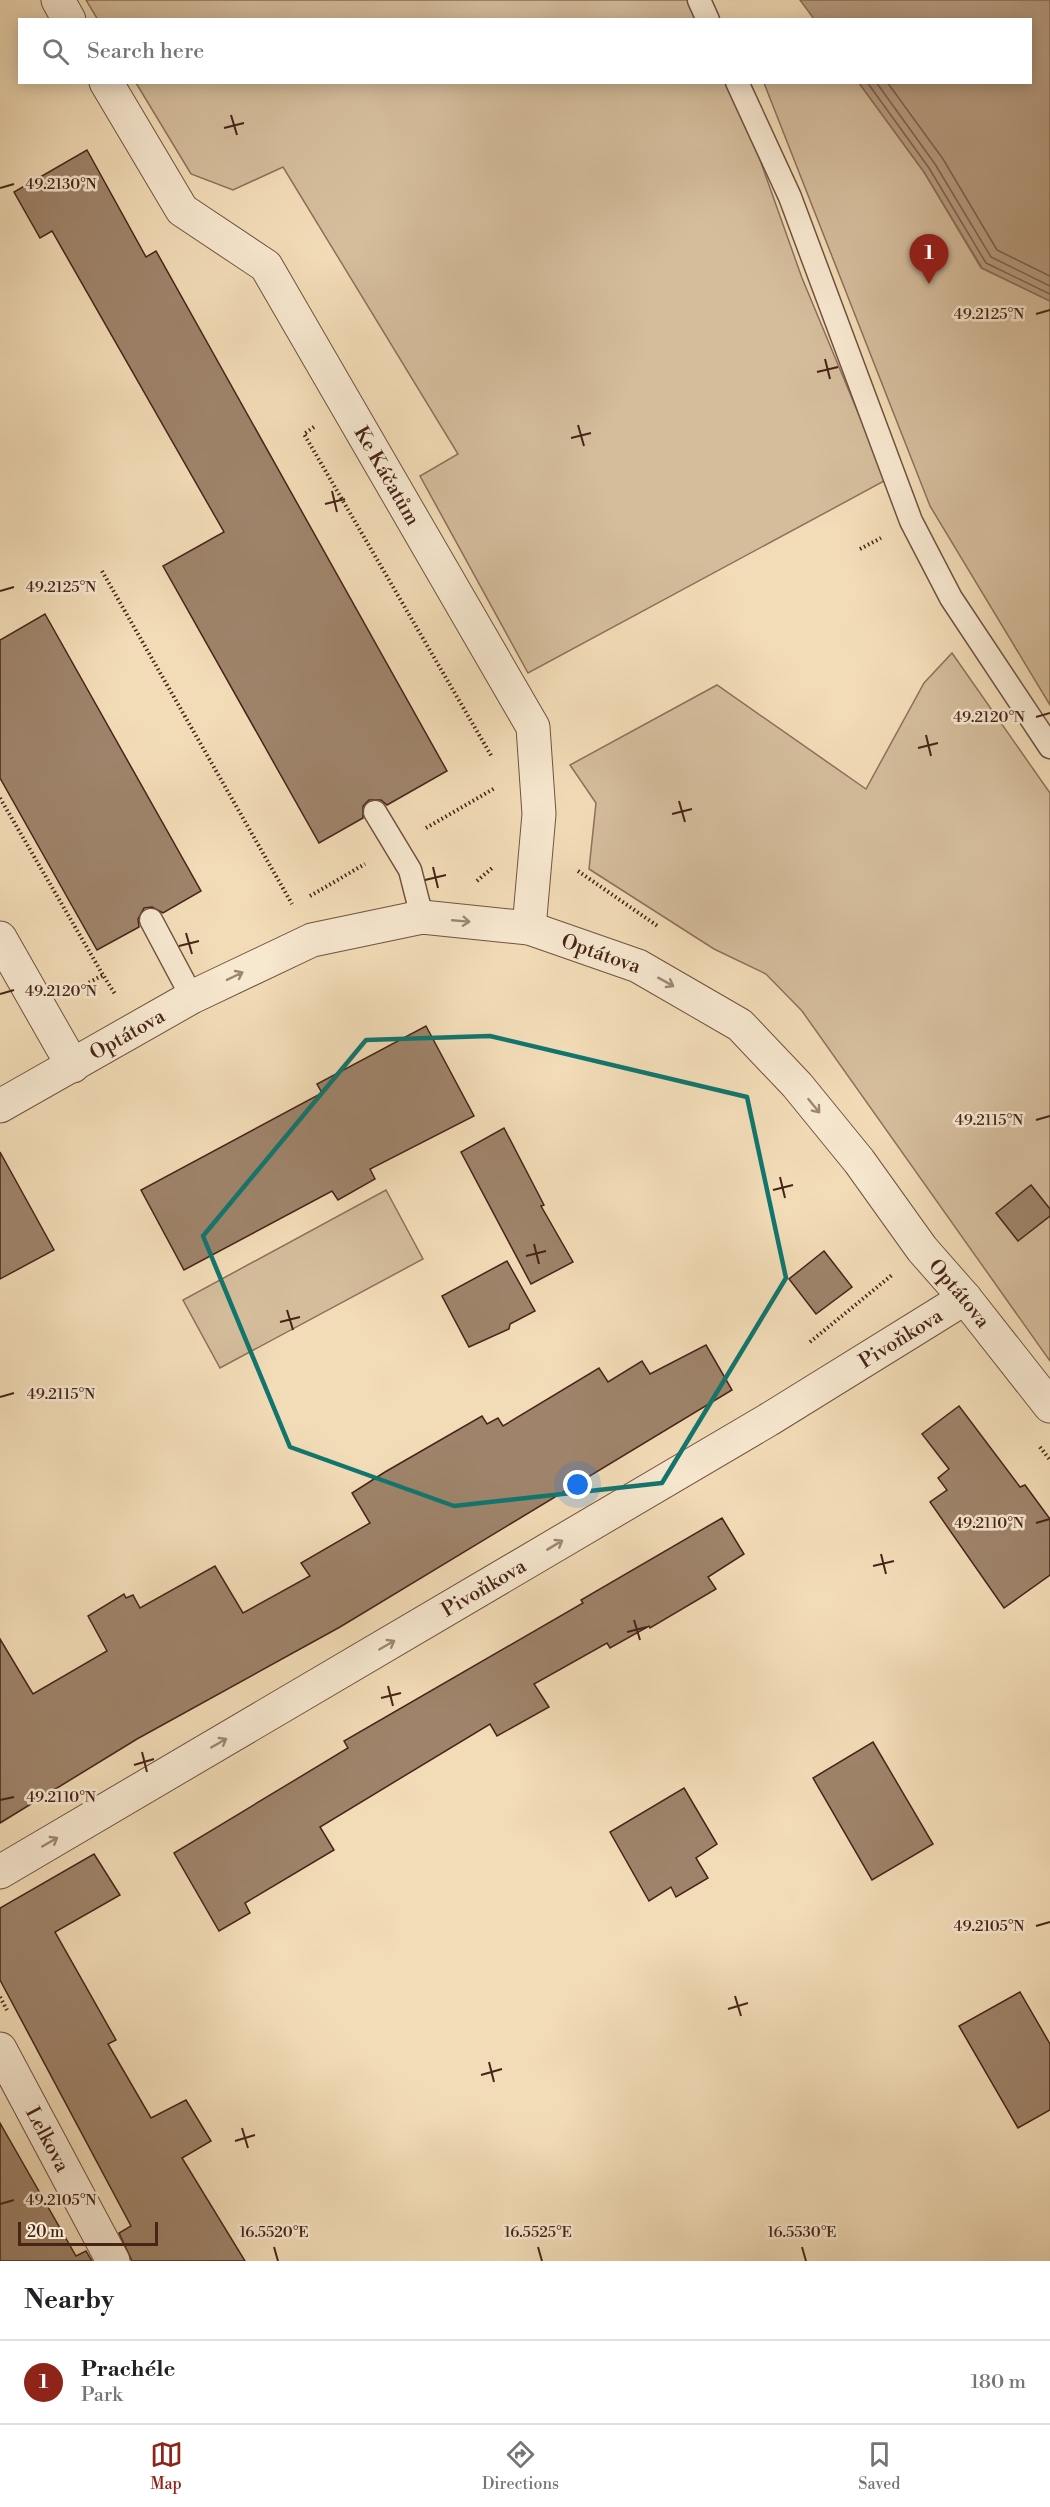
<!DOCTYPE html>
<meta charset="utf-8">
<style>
body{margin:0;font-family:"Libre Bodoni",serif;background:#f2f2f2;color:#202124}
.scale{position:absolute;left:18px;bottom:15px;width:140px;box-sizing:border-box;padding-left:6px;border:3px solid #462418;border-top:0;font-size:16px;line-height:21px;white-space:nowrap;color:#462418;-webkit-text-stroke:4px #f7e8d0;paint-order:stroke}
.you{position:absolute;left:578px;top:1485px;width:21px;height:21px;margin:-15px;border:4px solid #fff;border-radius:50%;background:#1a73e8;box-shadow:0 0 0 9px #1a73e833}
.badge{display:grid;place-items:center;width:39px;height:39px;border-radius:50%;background:#8f2418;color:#fff;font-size:20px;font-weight:700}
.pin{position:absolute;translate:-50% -50px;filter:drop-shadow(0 2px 3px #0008)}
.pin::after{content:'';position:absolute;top:32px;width:21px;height:18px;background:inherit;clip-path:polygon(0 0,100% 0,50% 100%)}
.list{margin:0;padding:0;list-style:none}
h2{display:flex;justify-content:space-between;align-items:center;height:78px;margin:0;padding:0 24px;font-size:26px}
h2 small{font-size:20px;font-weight:400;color:#757577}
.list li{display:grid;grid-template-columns:39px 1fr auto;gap:18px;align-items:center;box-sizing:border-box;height:84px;padding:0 24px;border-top:2px solid #e0e0e0}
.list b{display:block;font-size:22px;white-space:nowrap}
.list p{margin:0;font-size:20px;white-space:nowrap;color:#757577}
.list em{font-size:20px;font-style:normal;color:#757577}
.icon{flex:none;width:33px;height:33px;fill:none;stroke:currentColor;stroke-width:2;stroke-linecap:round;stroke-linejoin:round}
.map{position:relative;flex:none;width:1050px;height:2261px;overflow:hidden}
.search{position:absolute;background:#fff;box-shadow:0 3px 15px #0003;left:18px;right:18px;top:18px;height:66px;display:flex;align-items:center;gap:15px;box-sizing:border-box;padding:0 21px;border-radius:0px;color:#757577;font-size:22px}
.sheet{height:162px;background:#fff}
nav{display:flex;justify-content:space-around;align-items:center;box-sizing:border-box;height:84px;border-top:2px solid #e0e0e0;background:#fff;font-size:16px;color:#757577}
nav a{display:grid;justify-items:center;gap:3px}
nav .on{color:#8f2418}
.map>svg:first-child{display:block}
</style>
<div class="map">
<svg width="1050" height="2261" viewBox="0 0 1050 2261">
<rect width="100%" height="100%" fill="#f2dcb7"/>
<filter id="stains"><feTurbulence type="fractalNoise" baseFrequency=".00333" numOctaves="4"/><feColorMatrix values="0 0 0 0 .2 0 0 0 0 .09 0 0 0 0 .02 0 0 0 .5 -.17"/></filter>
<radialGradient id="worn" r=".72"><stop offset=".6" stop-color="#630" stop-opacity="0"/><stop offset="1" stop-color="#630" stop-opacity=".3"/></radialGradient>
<g fill="#d5bd9c" stroke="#8e705a" stroke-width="1.5">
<path d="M86 0H688L698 19 98 20Z"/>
<path d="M136 83H727L759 157 802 278 886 480 528 673 420 476 458 454 283 167 233 190 191 174Z"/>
<path d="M764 83H859L924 172 981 268 1050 301V705L930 506Z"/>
<path d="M952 653 1050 793V1361L802 1011 766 974 714 949 589 869 596 803 570 765 717 685 866 789 924 683Z"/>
<path d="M386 1190 423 1259 220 1368 183 1300Z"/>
</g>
<path fill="#b89d81" stroke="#8a6d57" stroke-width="1.5" d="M800 0H1050V301L982 268 924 172 859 83 1030 82V20L814 19Z"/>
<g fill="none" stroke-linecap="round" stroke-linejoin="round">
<g stroke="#7f604c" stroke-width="1.5">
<path d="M867 82 929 168 986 263 1050 294"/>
<path d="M876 82 935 164 991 257 1050 286"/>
<path d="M887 82 943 159 997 250 1050 276"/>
</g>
</g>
<g fill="#9f846b" stroke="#462418" stroke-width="1.5">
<path d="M87 150 146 257 156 251 447 771 387 805 381 800H369L363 806V818L319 843 163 566 224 532 52 231 40 238 14 192Z"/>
<path d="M45 614 201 891 163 913 152 907 144 908 138 919 139 927 97 950 0 778V640Z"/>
<path d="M426 1026 474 1116 370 1169 375 1179 338 1200 332 1191 184 1270 141 1190 322 1093 317 1084Z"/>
<path d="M504 1128 544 1205 541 1206 573 1262 531 1284 461 1152Z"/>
<path d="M0 1152 54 1250 0 1279Z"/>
<path d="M1031 1185 1050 1209V1216L1018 1241 996 1213Z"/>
<path d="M824 1251 852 1287 816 1314 789 1279Z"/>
<path d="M507 1261 535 1311 510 1324 509 1329 469 1347 442 1296Z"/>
<path d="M706 1345 732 1390 340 1627 137 1739 0 1823V1639L33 1694 107 1651 88 1616 124 1594 126 1598 133 1595 140 1608 215 1566 243 1613 310 1576 301 1563 370 1523 352 1493 385 1472 482 1416 487 1424 498 1418 503 1426 599 1368 608 1382 642 1361 650 1374Z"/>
<path d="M959 1406 1020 1487 1025 1485 1050 1519V1575L1004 1608 930 1502 947 1490 938 1478 949 1469 922 1434Z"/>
<path d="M722 1518 744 1554 708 1577 716 1589 650 1628 649 1626 610 1648 607 1643 534 1684 549 1707 497 1736 490 1724 320 1827 334 1850 245 1903 250 1913 219 1931 174 1853 348 1748 344 1741 583 1603 581 1600Z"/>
<path d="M873 1742 933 1844 872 1880 813 1778Z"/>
<path d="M684 1788 717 1844 696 1858 708 1878 676 1897 671 1887 649 1901 610 1832Z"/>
<path d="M94 1854 120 1895 55 1932 116 2040 108 2044 151 2118 186 2100 211 2141 182 2158 245 2261H132L119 2233 131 2226 0 1980V1908Z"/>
<path d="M1020 1992 1050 2044V2110L1018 2128 959 2026Z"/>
<path d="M0 2123 76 2256 86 2251 92 2261H0Z"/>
</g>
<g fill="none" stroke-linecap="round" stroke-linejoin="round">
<defs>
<g id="service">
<path d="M699 0 708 20"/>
<path d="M737 82 790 197 911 521 951 598 1050 747"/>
<path d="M375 812 410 870 422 917"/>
<path d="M151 920 192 997"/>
</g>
<g id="minor">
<path d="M58 0 69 20"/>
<path id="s1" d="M106 82 182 210 266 266 533 727 539 814 529 928"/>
<path d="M0 938 73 1066"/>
<path id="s2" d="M0 1106 192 997 312 940 422 917 529 928 638 966 740 1025 797 1085 859 1161 922 1249 965 1298 1050 1406"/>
<path id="s3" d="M0 1872 768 1420 965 1298"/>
<path id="s4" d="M0 2049 113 2261"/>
</g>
</defs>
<use href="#service" stroke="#715240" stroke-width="25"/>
<use href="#minor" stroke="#715240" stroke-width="35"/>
<g stroke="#462418" stroke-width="4" stroke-dasharray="1.5 3" stroke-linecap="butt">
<path d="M314 427 304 434 492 757"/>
<path d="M860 549 881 538"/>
<path d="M102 571 292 904"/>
<path d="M0 798 103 975"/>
<path d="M426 828 495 788"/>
<path d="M578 871 659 927"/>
<path d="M477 881 492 868"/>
<path d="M310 896 365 864"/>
<path d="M77 989 103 975 115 994"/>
<path d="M810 1342 892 1275"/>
<path d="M1040 1447 1050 1460"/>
<path d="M0 1997 7 2010"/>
</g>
<use href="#service" stroke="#f7e8d0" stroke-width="22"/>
<use href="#minor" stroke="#f7e8d0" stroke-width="33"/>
</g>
<defs><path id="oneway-shaft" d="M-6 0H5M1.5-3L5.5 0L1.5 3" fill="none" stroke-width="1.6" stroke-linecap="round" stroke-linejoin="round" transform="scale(1.5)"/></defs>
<g stroke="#9e8674">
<use href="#oneway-shaft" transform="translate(461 921) rotate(5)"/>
<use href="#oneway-shaft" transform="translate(235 976) rotate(-26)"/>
<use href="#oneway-shaft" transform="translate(666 982) rotate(29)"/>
<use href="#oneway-shaft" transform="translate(814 1106) rotate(51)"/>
<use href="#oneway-shaft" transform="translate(555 1545) rotate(-31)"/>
<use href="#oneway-shaft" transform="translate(387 1645) rotate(-30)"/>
<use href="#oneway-shaft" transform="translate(219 1743) rotate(-30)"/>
<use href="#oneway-shaft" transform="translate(50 1842) rotate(-30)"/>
</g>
<path fill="none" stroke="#0f766e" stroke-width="4.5" stroke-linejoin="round" d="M490 1036 747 1097 786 1278 662 1483 454 1506 290 1447 203 1236 366 1040Z"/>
<path fill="none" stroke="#462418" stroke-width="2" d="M231 115 237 135M224 128 244 123M0 188 14 184M1036 314 1050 310M825 359 830 379M817 372 838 367M578 425 584 446M571 438 591 433M332 491 337 512M325 504 345 499M0 591 14 587M1036 717 1050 713M926 735 931 756M918 748 938 743M679 801 685 822M672 814 692 809M433 867 438 888M425 880 446 875M186 933 192 954M179 946 199 941M0 994 14 990M1036 1120 1050 1116M780 1177 785 1198M773 1190 793 1185M534 1244 539 1264M526 1256 546 1251M287 1310 293 1330M280 1322 300 1317M0 1397 14 1393M1036 1523 1050 1519M881 1554 886 1574M873 1566 894 1561M634 1620 640 1640M627 1632 647 1627M388 1686 393 1706M381 1698 401 1693M142 1752 147 1772M134 1765 154 1759M0 1800 14 1797M1036 1926 1050 1922M735 1996 741 2016M728 2009 748 2003M489 2062 494 2082M481 2075 502 2069M242 2128 248 2148M235 2141 255 2135M0 2204 14 2200M274 2247 278 2261M538 2247 542 2261M802 2247 806 2261"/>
<g text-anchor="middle" stroke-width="5" stroke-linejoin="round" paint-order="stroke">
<g font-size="20" fill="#462418" stroke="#f7e8d0">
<text dy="7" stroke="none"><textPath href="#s1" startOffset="492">Ke Káčatům</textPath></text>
<text dy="7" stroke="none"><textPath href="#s2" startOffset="650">Optátova</textPath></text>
<text dy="7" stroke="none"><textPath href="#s2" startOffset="146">Optátova</textPath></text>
<text dy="7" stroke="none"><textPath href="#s2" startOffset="1154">Optátova</textPath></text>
<text dy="7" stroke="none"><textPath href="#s3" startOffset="1047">Pivoňkova</textPath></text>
<text dy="7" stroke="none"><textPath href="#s3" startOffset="561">Pivoňkova</textPath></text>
<text dy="7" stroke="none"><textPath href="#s4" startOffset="102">Lelkova</textPath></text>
</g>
</g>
<g font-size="15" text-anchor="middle" fill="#462418" stroke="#f7e8d0" stroke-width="5" stroke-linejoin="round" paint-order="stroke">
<text x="61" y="189">49.2130°N</text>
<text x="989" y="319">49.2125°N</text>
<text x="61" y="592">49.2125°N</text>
<text x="989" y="722">49.2120°N</text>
<text x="61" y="996">49.2120°N</text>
<text x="989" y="1125">49.2115°N</text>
<text x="61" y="1399">49.2115°N</text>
<text x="989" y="1528">49.2110°N</text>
<text x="61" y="1802">49.2110°N</text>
<text x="989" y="1931">49.2105°N</text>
<text x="61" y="2205">49.2105°N</text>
<text x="274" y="2237">16.5520°E</text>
<text x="538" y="2237">16.5525°E</text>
<text x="802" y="2237">16.5530°E</text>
</g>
<rect width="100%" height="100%" filter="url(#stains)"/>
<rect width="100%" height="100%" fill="url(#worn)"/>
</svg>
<div class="scale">20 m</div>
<div class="you"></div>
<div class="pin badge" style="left:929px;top:284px">1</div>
<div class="search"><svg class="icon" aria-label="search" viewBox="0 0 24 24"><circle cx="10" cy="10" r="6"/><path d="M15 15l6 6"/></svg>Search here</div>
</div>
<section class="sheet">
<h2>Nearby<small></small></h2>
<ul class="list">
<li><span class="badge">1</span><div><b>Prachéle</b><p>Park</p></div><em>180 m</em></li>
</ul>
</section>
<nav>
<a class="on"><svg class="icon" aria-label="map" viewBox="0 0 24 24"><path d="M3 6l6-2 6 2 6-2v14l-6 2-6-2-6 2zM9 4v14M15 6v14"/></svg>Map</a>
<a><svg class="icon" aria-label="directions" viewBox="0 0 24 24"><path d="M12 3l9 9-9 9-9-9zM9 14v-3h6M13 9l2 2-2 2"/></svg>Directions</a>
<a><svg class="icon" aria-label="saved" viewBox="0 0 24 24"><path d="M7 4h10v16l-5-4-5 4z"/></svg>Saved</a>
</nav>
